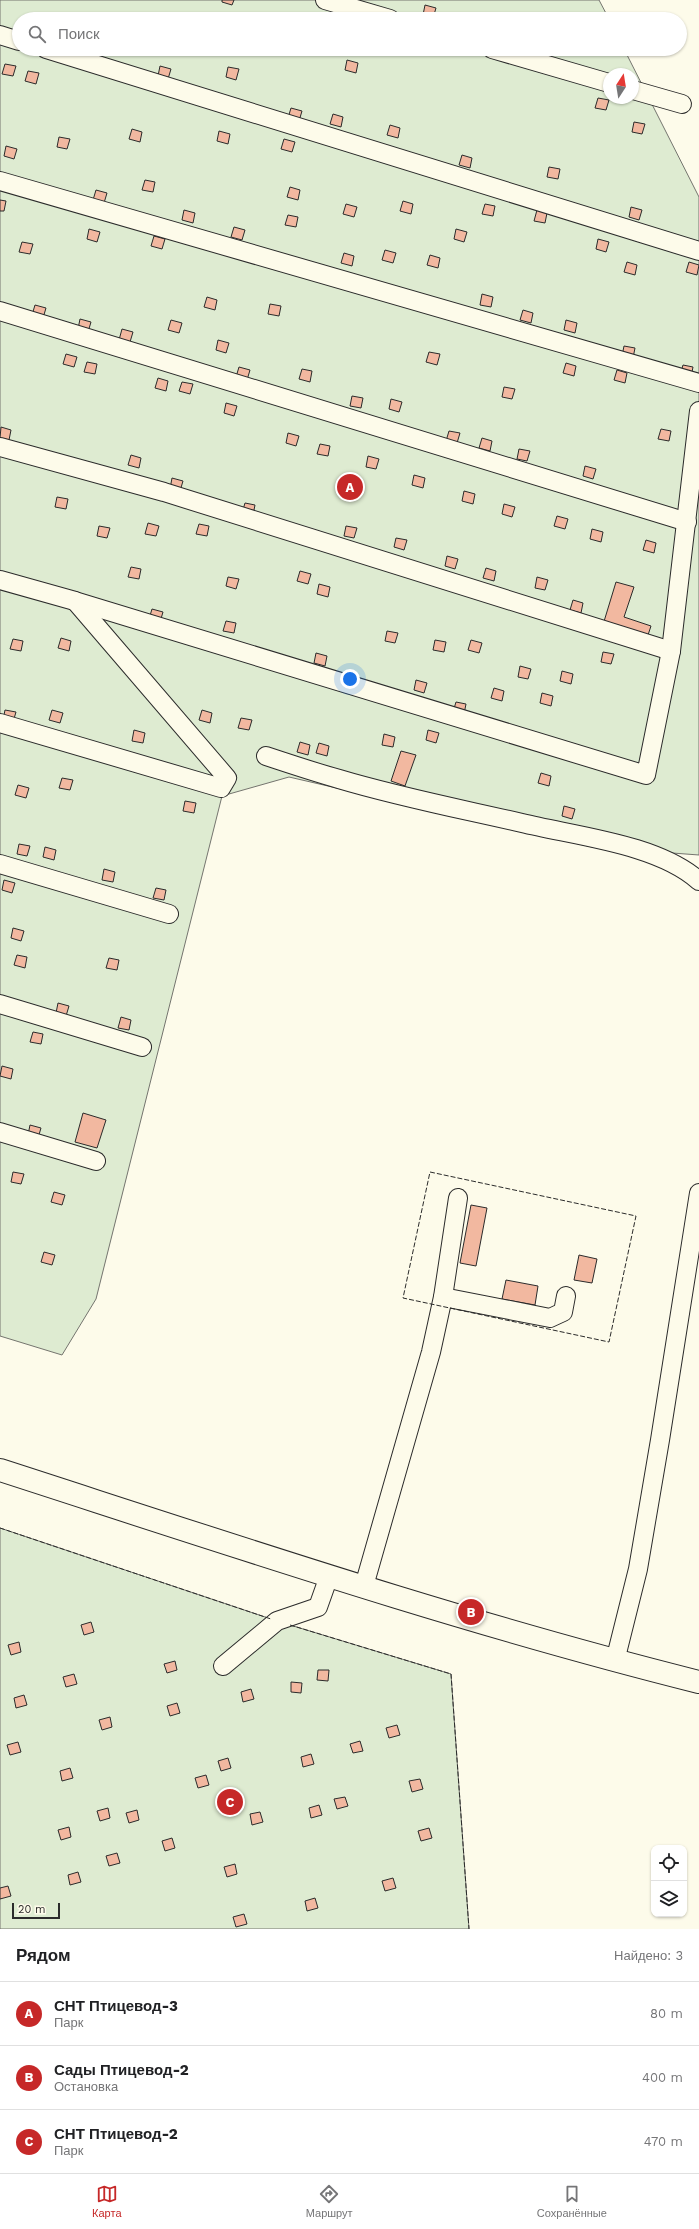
<!DOCTYPE html>
<html lang="ru">
<meta charset="utf-8">
<style>
body{margin:0;font-family:"Work Sans",sans-serif;background:#f2f2f2;color:#202124}
.controls{position:absolute;right:12px;bottom:12px;display:grid;overflow:hidden;border-radius:8px;box-shadow:0 1px 3px #0004}
.controls button{width:36px;height:36px;display:grid;place-items:center;padding:0;border:0;border-bottom:1px solid #e0e0e0;background:#fff;color:#202124;font:20px sans-serif}
.compass{position:absolute;left:603px;top:68px;width:36px;height:36px;border-radius:50%;background:#fff;box-shadow:0 1px 3px #0004;rotate:12deg}
.scale{position:absolute;left:12px;bottom:10px;width:48px;box-sizing:border-box;padding-left:4px;border:2px solid #2b2b2b;border-top:0;font-size:11px;line-height:14px;white-space:nowrap;color:#2b2b2b;-webkit-text-stroke:3px #fdfbea;paint-order:stroke}
.you{position:absolute;left:350px;top:679px;width:14px;height:14px;margin:-10px;border:3px solid #fff;border-radius:50%;background:#1a73e8;box-shadow:0 0 0 6px #1a73e833}
.badge{display:grid;place-items:center;width:26px;height:26px;border-radius:50%;background:#c62828;color:#fff;font-size:13px;font-weight:700}
.pin{position:absolute;translate:-50% -50%;border:2px solid #fff;box-shadow:0 1px 4px #0006}
.list{margin:0;padding:0;list-style:none}
h2{display:flex;justify-content:space-between;align-items:center;height:52px;margin:0;padding:0 16px;font-size:17px}
h2 small{font-size:13px;font-weight:400;color:#757577}
.list li{display:grid;grid-template-columns:26px 1fr auto;gap:12px;align-items:center;box-sizing:border-box;height:64px;padding:0 16px;border-top:1px solid #e0e0e0}
.list b{display:block;font-size:15px;white-space:nowrap}
.list p{margin:0;font-size:13px;white-space:nowrap;color:#757577}
.list em{font-size:13px;font-style:normal;color:#757577}
.icon{flex:none;width:22px;height:22px;fill:none;stroke:currentColor;stroke-width:2;stroke-linecap:round;stroke-linejoin:round}
.map{position:relative;flex:none;width:699px;height:1929px;overflow:hidden}
.search{position:absolute;background:#fff;box-shadow:0 1px 3px #0004;left:12px;right:12px;top:12px;height:44px;display:flex;align-items:center;gap:10px;box-sizing:border-box;padding:0 14px;border-radius:22px;color:#757577;font-size:15px}
.sheet{height:244px;background:#fff}
nav{display:flex;justify-content:space-around;align-items:center;box-sizing:border-box;height:56px;border-top:1px solid #e0e0e0;background:#fff;font-size:11px;color:#757577}
nav a{display:grid;justify-items:center;gap:2px}
nav .on{color:#c62828}
.map>svg:first-child{display:block}
</style>
<div class="map">
<svg width="699" height="1929" viewBox="0 0 699 1929">
<rect width="100%" height="100%" fill="#fdfbea"/>
<g fill="#deebd1" stroke="#74746e" fill-rule="evenodd">
<path d="M0 0H599L609 19H19V49H624L699 197V855L592 847 289 777 222 796 96 1299 62 1355 0 1336ZM609 74H633V98H609Z"/>
<path d="M0 1528 277 1621 451 1674 469 1929H0Z"/>
</g>
<g fill="#f2b8a0" stroke="#2b2b2b">
<path d="M222 0H234L232 5 222 2Z"/>
<path d="M425 5 436 8 433 18 423 15Z"/>
<path d="M347 60 358 63 356 73 345 70Z"/>
<path d="M5 64 16 66 13 76 2 74Z"/>
<path d="M160 66 171 69 168 79 158 76Z"/>
<path d="M228 67 239 69 236 80 226 77Z"/>
<path d="M28 71 39 73 36 84 25 81Z"/>
<path d="M598 98 609 100 606 110 595 108Z"/>
<path d="M291 108 302 111 299 121 288 118Z"/>
<path d="M333 114 343 117 341 127 330 124Z"/>
<path d="M634 122 645 124 642 134 632 132Z"/>
<path d="M390 125 400 128 398 138 387 135Z"/>
<path d="M132 129 142 132 140 142 129 139Z"/>
<path d="M219 131 230 134 228 144 217 141Z"/>
<path d="M59 137 70 139 67 149 57 147Z"/>
<path d="M284 139 295 142 292 152 281 149Z"/>
<path d="M6 146 17 149 14 159 4 156Z"/>
<path d="M462 155 472 158 470 168 459 165Z"/>
<path d="M549 167 560 169 558 179 547 177Z"/>
<path d="M145 180 155 182 153 192 142 190Z"/>
<path d="M290 187 300 190 298 200 287 197Z"/>
<path d="M96 190 107 193 104 203 93 200Z"/>
<path d="M0 200 6 201 4 211H0Z"/>
<path d="M403 201 413 204 411 214 400 211Z"/>
<path d="M346 204 357 207 354 217 343 214Z"/>
<path d="M485 204 495 206 493 216 482 214Z"/>
<path d="M631 207 642 210 639 220 629 217Z"/>
<path d="M184 210 195 213 193 223 182 220Z"/>
<path d="M537 210 547 213 545 223 534 221Z"/>
<path d="M288 215 298 217 296 227 285 225Z"/>
<path d="M234 227 245 230 242 240 231 237Z"/>
<path d="M89 229 100 232 97 242 87 239Z"/>
<path d="M456 229 467 232 464 242 454 239Z"/>
<path d="M154 236 165 239 162 249 151 246Z"/>
<path d="M598 239 609 242 606 252 596 249Z"/>
<path d="M22 242 33 244 30 254 19 252Z"/>
<path d="M385 250 396 253 393 263 382 260Z"/>
<path d="M344 253 354 256 352 266 341 263Z"/>
<path d="M430 255 440 258 438 268 427 265Z"/>
<path d="M627 262 637 265 635 275 624 272Z"/>
<path d="M689 262 699 265 697 275 686 272Z"/>
<path d="M482 294 493 297 491 307 480 305Z"/>
<path d="M207 297 217 300 215 310 204 307Z"/>
<path d="M270 304 281 306 279 316 268 314Z"/>
<path d="M35 305 46 308 43 318 32 315Z"/>
<path d="M523 310 533 313 531 323 520 320Z"/>
<path d="M80 319 91 322 88 332 78 329Z"/>
<path d="M171 320 182 323 179 333 168 330Z"/>
<path d="M566 320 577 323 575 333 564 330Z"/>
<path d="M122 329 133 332 130 342 119 340Z"/>
<path d="M218 340 229 343 226 353 216 350Z"/>
<path d="M624 346 635 348 633 358 622 356Z"/>
<path d="M429 352 440 354 437 365 426 362Z"/>
<path d="M66 354 77 357 74 367 63 364Z"/>
<path d="M87 362 97 364 95 374 84 372Z"/>
<path d="M566 363 576 366 574 376 563 373Z"/>
<path d="M683 365 693 367 691 377 680 375Z"/>
<path d="M239 367 250 370 247 380 236 377Z"/>
<path d="M302 369 312 371 310 382 299 379Z"/>
<path d="M617 370 627 373 625 383 614 380Z"/>
<path d="M158 378 168 381 166 391 155 388Z"/>
<path d="M182 382 193 384 190 394 179 391Z"/>
<path d="M504 387 515 389 512 399 502 397Z"/>
<path d="M352 396 363 398 361 408 350 406Z"/>
<path d="M391 399 402 402 399 412 389 409Z"/>
<path d="M226 403 237 406 234 416 224 413Z"/>
<path d="M1 427 11 430 9 440 0 438Z"/>
<path d="M661 429 671 431 669 441 658 439Z"/>
<path d="M449 431 460 433 457 443 446 441Z"/>
<path d="M288 433 299 436 296 446 286 443Z"/>
<path d="M482 438 492 441 490 451 479 448Z"/>
<path d="M320 444 330 446 328 456 317 454Z"/>
<path d="M519 449 530 451 527 461 517 459Z"/>
<path d="M131 455 141 458 139 468 128 465Z"/>
<path d="M368 456 379 459 376 469 366 467Z"/>
<path d="M585 466 596 469 593 479 583 476Z"/>
<path d="M414 475 425 478 423 488 412 485Z"/>
<path d="M172 478 183 481 180 491 170 489Z"/>
<path d="M464 491 475 494 473 504 462 501Z"/>
<path d="M57 497 68 499 66 509 55 507Z"/>
<path d="M245 503 255 505 253 515 242 513Z"/>
<path d="M504 504 515 507 512 517 502 514Z"/>
<path d="M557 516 568 519 565 529 554 526Z"/>
<path d="M148 523 159 526 156 536 145 534Z"/>
<path d="M199 524 209 526 207 536 196 534Z"/>
<path d="M99 526 110 528 107 538 97 536Z"/>
<path d="M346 526 357 528 354 538 344 536Z"/>
<path d="M592 529 603 532 601 542 590 539Z"/>
<path d="M396 538 407 540 404 550 394 547Z"/>
<path d="M646 540 656 543 654 553 643 550Z"/>
<path d="M447 556 458 559 455 569 445 566Z"/>
<path d="M131 567 141 569 139 579 128 577Z"/>
<path d="M486 568 496 571 494 581 483 578Z"/>
<path d="M300 571 311 574 308 584 297 581Z"/>
<path d="M228 577 239 579 236 589 226 586Z"/>
<path d="M537 577 548 580 545 590 535 588Z"/>
<path d="M616 582 634 587 624 617 651 626 646 641 602 628Z"/>
<path d="M319 584 330 587 328 597 317 594Z"/>
<path d="M573 600 583 603 581 613 570 610Z"/>
<path d="M152 609 163 612 160 622 149 619Z"/>
<path d="M226 621 236 623 234 633 223 631Z"/>
<path d="M387 631 398 633 395 643 385 641Z"/>
<path d="M61 638 71 641 69 651 58 648Z"/>
<path d="M13 639 23 641 21 651 10 649Z"/>
<path d="M435 640 446 642 444 652 433 650Z"/>
<path d="M471 640 482 643 479 653 468 650Z"/>
<path d="M603 652 614 654 611 664 601 662Z"/>
<path d="M316 653 327 656 325 666 314 663Z"/>
<path d="M520 666 531 669 528 679 518 677Z"/>
<path d="M562 671 573 674 571 684 560 681Z"/>
<path d="M416 680 427 683 424 693 414 690Z"/>
<path d="M494 688 504 691 502 701 491 698Z"/>
<path d="M542 693 553 696 551 706 540 703Z"/>
<path d="M456 702 466 704 464 714 453 712Z"/>
<path d="M5 710 16 712 13 722 3 720Z"/>
<path d="M52 710 63 713 60 723 49 720Z"/>
<path d="M202 710 212 713 210 723 199 720Z"/>
<path d="M241 718 252 720 249 730 238 728Z"/>
<path d="M134 730 145 733 143 743 132 741Z"/>
<path d="M428 730 439 733 436 743 426 740Z"/>
<path d="M384 734 395 737 393 747 382 745Z"/>
<path d="M300 742 310 745 308 755 297 752Z"/>
<path d="M319 743 329 746 327 756 316 753Z"/>
<path d="M401 751 416 755 405 786 391 781Z"/>
<path d="M541 773 551 776 549 786 538 783Z"/>
<path d="M62 778 73 780 70 790 59 788Z"/>
<path d="M18 785 29 788 26 798 15 795Z"/>
<path d="M185 801 196 803 194 813 183 811Z"/>
<path d="M564 806 575 809 572 819 562 816Z"/>
<path d="M19 844 30 846 27 856 17 854Z"/>
<path d="M45 847 56 850 54 860 43 857Z"/>
<path d="M104 869 115 872 113 882 102 880Z"/>
<path d="M4 880 15 883 12 893 2 890Z"/>
<path d="M156 888 166 890 164 900 153 898Z"/>
<path d="M13 928 24 931 21 941 11 938Z"/>
<path d="M17 955 27 957 25 968 14 965Z"/>
<path d="M109 958 119 960 117 970 106 968Z"/>
<path d="M58 1003 69 1006 66 1016 56 1013Z"/>
<path d="M121 1017 131 1020 129 1030 118 1028Z"/>
<path d="M33 1032 43 1034 41 1044 30 1042Z"/>
<path d="M2 1066 13 1069 11 1079 0 1076Z"/>
<path d="M83 1113 106 1120 97 1148 75 1142Z"/>
<path d="M30 1125 41 1128 38 1138 28 1135Z"/>
<path d="M13 1172 24 1174 21 1184 11 1182Z"/>
<path d="M54 1192 65 1195 62 1205 51 1202Z"/>
<path d="M471 1205 487 1208 476 1266 460 1263Z"/>
<path d="M44 1252 55 1255 52 1265 41 1262Z"/>
<path d="M579 1255 597 1259 592 1283 574 1280Z"/>
<path d="M506 1280 538 1286 535 1305 502 1299Z"/>
<path d="M91 1622 94 1632 84 1635 81 1625Z"/>
<path d="M19 1642 21 1652 11 1655 8 1645Z"/>
<path d="M175 1661 177 1670 167 1673 164 1664Z"/>
<path d="M318 1670H329L328 1681 317 1680Z"/>
<path d="M74 1674 77 1684 66 1687 63 1677Z"/>
<path d="M291 1682 302 1683 301 1693 291 1692Z"/>
<path d="M251 1689 254 1699 243 1702 241 1692Z"/>
<path d="M24 1695 27 1705 16 1708 14 1698Z"/>
<path d="M177 1703 180 1713 170 1716 167 1706Z"/>
<path d="M110 1717 112 1727 102 1730 99 1720Z"/>
<path d="M397 1725 400 1735 389 1738 386 1728Z"/>
<path d="M360 1741 363 1751 353 1753 350 1744Z"/>
<path d="M18 1742 21 1752 10 1755 7 1745Z"/>
<path d="M311 1754 314 1764 303 1767 301 1757Z"/>
<path d="M228 1758 231 1768 221 1771 218 1761Z"/>
<path d="M70 1768 73 1778 62 1781 60 1771Z"/>
<path d="M206 1775 209 1785 198 1788 195 1778Z"/>
<path d="M420 1779 423 1789 412 1792 409 1781Z"/>
<path d="M345 1797 348 1806 337 1809 334 1799Z"/>
<path d="M319 1805 322 1815 311 1818 309 1808Z"/>
<path d="M108 1808 110 1818 100 1821 97 1811Z"/>
<path d="M137 1810 139 1820 129 1823 126 1813Z"/>
<path d="M260 1812 263 1822 252 1825 250 1814Z"/>
<path d="M69 1827 71 1837 61 1840 58 1830Z"/>
<path d="M429 1828 432 1838 421 1841 418 1831Z"/>
<path d="M172 1838 175 1848 165 1851 162 1841Z"/>
<path d="M117 1853 120 1863 109 1866 106 1856Z"/>
<path d="M235 1864 237 1874 227 1877 224 1867Z"/>
<path d="M78 1872 81 1882 70 1885 68 1875Z"/>
<path d="M393 1878 396 1888 385 1891 382 1881Z"/>
<path d="M8 1886 11 1896 0 1899V1888Z"/>
<path d="M315 1898 318 1908 307 1911 305 1901Z"/>
<path d="M244 1914 247 1924 236 1927 233 1917Z"/>
</g>
<g fill="none" stroke-linecap="round" stroke-linejoin="round">
<defs>
<g id="minor">
<path d="M325 0 390 19"/>
<path d="M0 35 19 41"/>
<path d="M46 49 699 251"/>
<path d="M492 49 609 83"/>
<path d="M633 90 682 104"/>
<path d="M0 181 699 383"/>
<path d="M0 311 687 522"/>
<path d="M0 447 164 492 671 651"/>
<path d="M0 580 75 601 646 775 671 651 699 411"/>
<path d="M0 723 221 788 227 778 75 601"/>
<path d="M266 756C290 764 314 772 339 779 399 797 461 809 522 823 575 836 658 844 699 881"/>
<path d="M0 864 169 914"/>
<path d="M0 1004 142 1047"/>
<path d="M0 1132 96 1161"/>
<path d="M443 1297 550 1318 563 1312 566 1296"/>
<path d="M364 1586 431 1352 443 1297 458 1198"/>
<path d="M615 1661 638 1569 660 1440 699 1193"/>
<path d="M223 1666 277 1621 318 1607 329 1576"/>
</g>
<path id="major" d="M0 1470C232 1545 463 1623 699 1682"/>
</defs>
<use href="#minor" stroke="#2b2b2b" stroke-width="20"/>
<use href="#major" stroke="#2b2b2b" stroke-width="24"/>
<use href="#minor" stroke="#fdfbea" stroke-width="18"/>
<use href="#major" stroke="#fdfbea" stroke-width="22"/>
<g stroke="#2b2b2b" stroke-width="1" stroke-dasharray="5 2" stroke-linecap="butt">
<path d="M430 1172 636 1216 609 1342 403 1298Z"/>
<path d="M0 1528 271 1619"/>
<path d="M290 1625 451 1674 469 1929"/>
</g>
</g>
</svg>
<div class="controls">
<button><svg class="icon" aria-label="locate" viewBox="0 0 24 24"><circle cx="12" cy="12" r="6"/><path d="M12 2v4M12 18v4M2 12h4M18 12h4"/></svg></button>
<button><svg class="icon" aria-label="layers" viewBox="0 0 24 24"><path d="M12 4l9 5-9 5-9-5zM3 14l9 5 9-5"/></svg></button>
</div>
<svg class="compass" viewBox="-18 -18 36 36"><path d="M0-13l5 13h-10z" fill="#e53935"/><path d="M0 13l5-13h-10z" fill="#757577"/></svg>
<div class="scale">20 m</div>
<div class="you"></div>
<div class="pin badge" style="left:350px;top:487px">A</div>
<div class="pin badge" style="left:471px;top:1612px">B</div>
<div class="pin badge" style="left:230px;top:1802px">C</div>
<div class="search"><svg class="icon" aria-label="search" viewBox="0 0 24 24"><circle cx="10" cy="10" r="6"/><path d="M15 15l6 6"/></svg>Поиск</div>
</div>
<section class="sheet">
<h2>Рядом<small>Найдено: 3</small></h2>
<ul class="list">
<li><span class="badge">A</span><div><b>СНТ Птицевод-3</b><p>Парк</p></div><em>80 m</em></li>
<li><span class="badge">B</span><div><b>Сады Птицевод-2</b><p>Остановка</p></div><em>400 m</em></li>
<li><span class="badge">C</span><div><b>СНТ Птицевод-2</b><p>Парк</p></div><em>470 m</em></li>
</ul>
</section>
<nav>
<a class="on"><svg class="icon" aria-label="map" viewBox="0 0 24 24"><path d="M3 6l6-2 6 2 6-2v14l-6 2-6-2-6 2zM9 4v14M15 6v14"/></svg>Карта</a>
<a><svg class="icon" aria-label="directions" viewBox="0 0 24 24"><path d="M12 3l9 9-9 9-9-9zM9 14v-3h6M13 9l2 2-2 2"/></svg>Маршрут</a>
<a><svg class="icon" aria-label="saved" viewBox="0 0 24 24"><path d="M7 4h10v16l-5-4-5 4z"/></svg>Сохранённые</a>
</nav>
